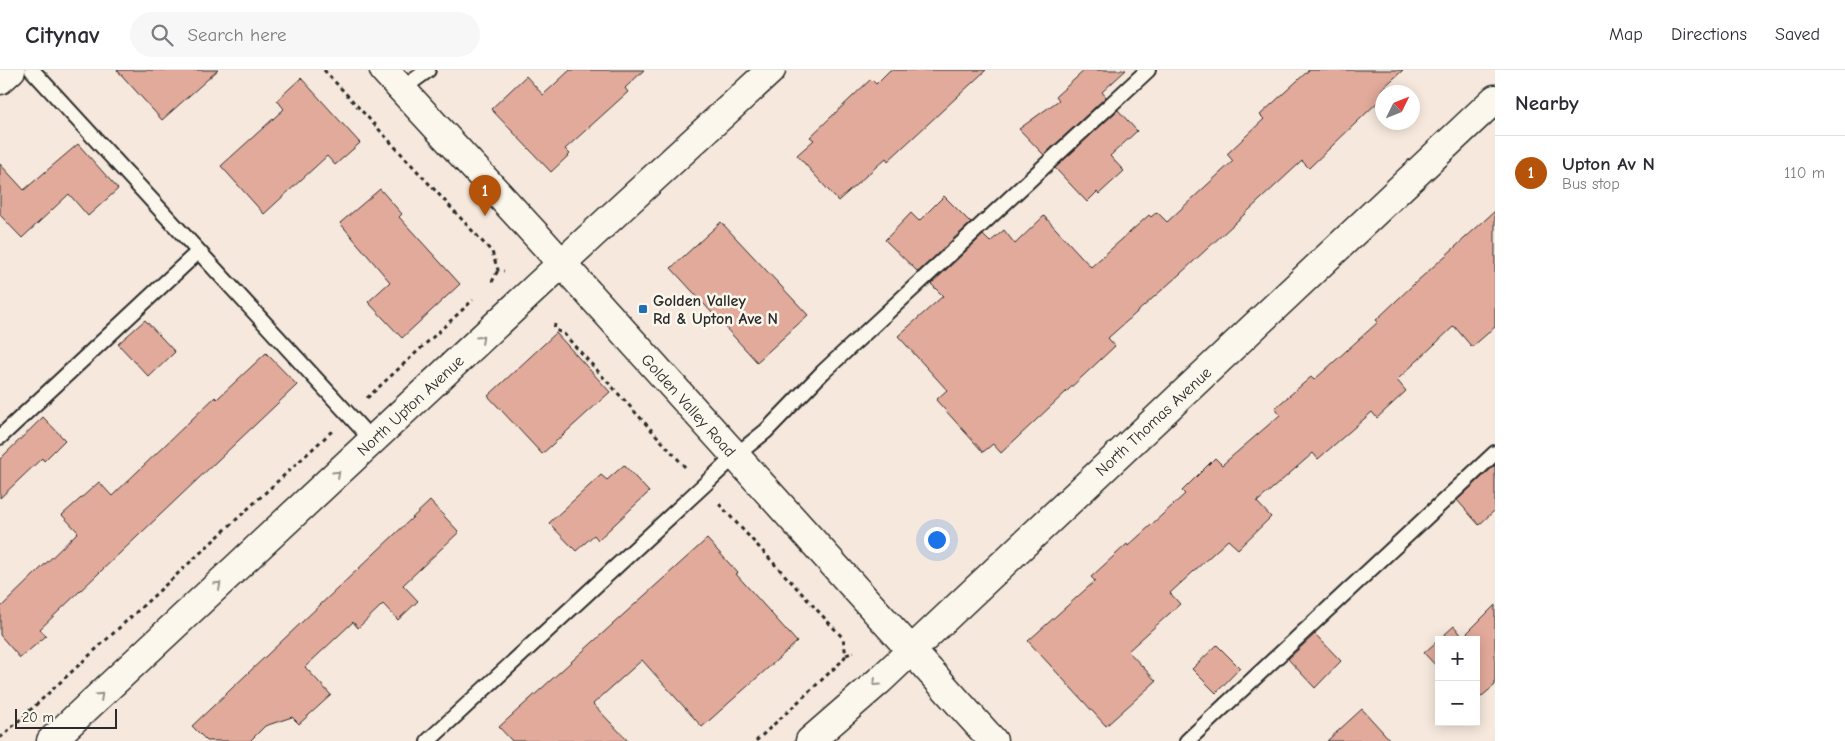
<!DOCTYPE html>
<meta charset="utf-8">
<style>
body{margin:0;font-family:"Comic Neue",sans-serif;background:#f7f7f7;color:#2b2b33}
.controls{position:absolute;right:15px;bottom:15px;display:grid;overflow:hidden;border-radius:0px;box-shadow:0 2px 12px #0003}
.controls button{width:45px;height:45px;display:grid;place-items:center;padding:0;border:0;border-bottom:1px solid #e1e1e2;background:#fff;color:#2b2b33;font:25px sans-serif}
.compass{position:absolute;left:1375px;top:15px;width:45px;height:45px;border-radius:50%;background:#fff;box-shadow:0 2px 12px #0003;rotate:47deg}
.scale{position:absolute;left:15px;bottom:12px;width:102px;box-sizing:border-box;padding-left:5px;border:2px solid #2b2b2b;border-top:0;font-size:14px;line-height:18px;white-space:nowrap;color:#2b2b2b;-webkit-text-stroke:4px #fbf7ec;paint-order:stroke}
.you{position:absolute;left:936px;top:469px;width:18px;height:18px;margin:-12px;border:4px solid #fff;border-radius:50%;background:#1a73e8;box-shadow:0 0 0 8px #1a73e833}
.badge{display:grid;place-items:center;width:32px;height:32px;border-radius:50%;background:#b45309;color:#fff;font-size:16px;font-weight:700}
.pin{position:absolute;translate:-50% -41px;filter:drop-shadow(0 1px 2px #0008)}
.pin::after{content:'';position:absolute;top:26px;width:18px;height:15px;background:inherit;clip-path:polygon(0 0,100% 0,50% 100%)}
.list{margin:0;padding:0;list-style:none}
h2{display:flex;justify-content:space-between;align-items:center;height:65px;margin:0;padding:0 20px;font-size:21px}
h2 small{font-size:16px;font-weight:400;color:#7c7c81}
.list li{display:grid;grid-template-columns:32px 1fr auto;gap:15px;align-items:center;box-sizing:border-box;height:75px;padding:0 20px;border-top:1px solid #e1e1e2}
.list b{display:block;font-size:19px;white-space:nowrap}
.list p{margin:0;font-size:16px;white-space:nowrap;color:#7c7c81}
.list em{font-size:16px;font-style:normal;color:#7c7c81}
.icon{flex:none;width:28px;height:28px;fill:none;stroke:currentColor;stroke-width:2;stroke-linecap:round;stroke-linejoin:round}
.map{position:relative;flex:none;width:1495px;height:671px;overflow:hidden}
header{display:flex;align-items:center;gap:30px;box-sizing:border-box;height:70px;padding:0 25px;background:#fff;border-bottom:1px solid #e1e1e2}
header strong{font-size:24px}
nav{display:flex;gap:28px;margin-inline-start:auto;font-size:18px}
.search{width:350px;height:45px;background:#f7f7f7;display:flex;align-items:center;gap:12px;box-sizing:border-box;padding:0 18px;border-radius:28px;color:#7c7c81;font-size:19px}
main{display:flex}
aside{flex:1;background:#fff}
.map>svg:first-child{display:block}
</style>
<header>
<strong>Citynav</strong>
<div class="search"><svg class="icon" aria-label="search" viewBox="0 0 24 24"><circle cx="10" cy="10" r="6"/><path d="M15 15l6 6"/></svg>Search here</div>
<nav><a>Map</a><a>Directions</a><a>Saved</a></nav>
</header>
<main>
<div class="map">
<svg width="1495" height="671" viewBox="0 0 1495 671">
<rect width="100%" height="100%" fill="#f6e8dc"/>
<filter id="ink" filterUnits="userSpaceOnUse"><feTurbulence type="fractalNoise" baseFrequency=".02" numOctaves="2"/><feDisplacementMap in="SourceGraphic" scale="10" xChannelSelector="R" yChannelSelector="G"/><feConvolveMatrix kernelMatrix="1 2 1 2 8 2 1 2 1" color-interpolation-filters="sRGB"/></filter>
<g filter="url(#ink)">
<g fill="#e2aa9b" stroke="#2b2b2b">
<path d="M117 0H218L162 50Z"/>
<path d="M570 0H644L625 18 628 22 565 79 570 84 551 102 491 39 526 6 543 25Z"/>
<path d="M890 0H986L888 91 886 88 838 131 797 85 814 70 810 67 871 9 876 14Z"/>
<path d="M1085 0H1126L1102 22 1106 27 1044 85 1019 59 1059 30 1056 26Z"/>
<path d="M1309 0H1403L1382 19V28L1309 98 1302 91 1181 203 1108 268 1115 276 1001 383 993 374 983 382 936 330 947 320 898 266 943 226 931 214 983 165 990 172 1004 160 1015 174 1044 146 1091 197 1149 145 1151 147 1157 142 1167 152 1233 91 1227 84 1264 49 1260 45Z"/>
<path d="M301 8 360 73 335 95 327 86 264 144 221 96 284 39 277 30Z"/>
<path d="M1118 40 1137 61 1110 86 1124 101 1099 124 1097 122 1087 132 1055 98Z"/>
<path d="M78 74 118 119 88 146 69 124 22 168 0 145V94L24 120Z"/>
<path d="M380 119 402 144 399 147 460 214 402 268 368 232 390 212 340 153Z"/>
<path d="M944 126 971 153 918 202 885 170 911 143 919 151Z"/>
<path d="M1495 141V257L1472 277 1454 256 1397 310 1406 321 1377 348 1372 342 1318 389 1313 383 1257 432 1271 447 1238 479 1228 470 1170 523 1180 534 1128 581 1156 611 1106 656 1028 571 1095 511 1091 507 1127 474 1128 476 1185 424 1182 421 1215 388 1222 395 1280 345 1275 338 1311 307 1314 310 1378 252 1376 250 1414 214Z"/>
<path d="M721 152 808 245 757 292 671 198Z"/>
<path d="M145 250 175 282 149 307 118 274Z"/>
<path d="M556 263 610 322 542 384 488 326Z"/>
<path d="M266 283 297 315 40 559 46 566 20 588 0 565V538L78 462 62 445 99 412 112 426 215 327 217 329Z"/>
<path d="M43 347 65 370 44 391 42 388 0 428V389Z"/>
<path d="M624 395 649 422 598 470 594 465 576 481 549 453 601 405 607 410Z"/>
<path d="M1495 395V440L1479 455 1457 430Z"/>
<path d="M430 431 459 462 403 515 418 531 398 550 383 534 358 558 353 552 305 597 331 625 299 654 292 647 265 656 250 671H207L192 656Z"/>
<path d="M707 469 738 503 736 504 797 572 702 657 642 590 593 634 628 671H512L499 657Z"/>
<path d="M1495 535V615L1476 631V570H1439V599L1424 583 1454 556 1463 567Z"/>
<path d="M1315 564 1341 591 1315 618 1288 589Z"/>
<path d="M1217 575 1240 598 1216 623 1192 599Z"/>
<path d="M1362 639 1391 671H1327Z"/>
</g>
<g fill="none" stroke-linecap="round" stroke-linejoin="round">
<defs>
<g id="service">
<path d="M32 0 372 370"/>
<path d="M402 19 428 0"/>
<path d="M0 367 198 182"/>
<path d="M428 671 703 416 735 386 766 361 823 302 1148 0"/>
<path d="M1187 671 1495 383"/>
</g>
<g id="minor">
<path d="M0 10 11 0"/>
<path d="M51 671 592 165 771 0"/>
<path d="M810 671 879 611 1495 29"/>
</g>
<path id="tertiary" d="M384 0 538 167 993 671"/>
</defs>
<use href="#service" stroke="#2b2b2b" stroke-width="18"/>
<use href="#minor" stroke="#2b2b2b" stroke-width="31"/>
<use href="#tertiary" stroke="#2b2b2b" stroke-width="31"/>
<g stroke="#2b2b2b" stroke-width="3" stroke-dasharray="4 4" stroke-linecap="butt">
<path d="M324 0 492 182 498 200 504 201"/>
<path d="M492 212 498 200"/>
<path d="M555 254 554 259 564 264 686 398"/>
<path d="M367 328 473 230"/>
<path d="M719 434 843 568 846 585 854 582"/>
<path d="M0 668 332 361"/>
<path d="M756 671 842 591 846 585"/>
</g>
<use href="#service" stroke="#fbf7ec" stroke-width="14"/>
<use href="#minor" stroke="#fbf7ec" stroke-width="28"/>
<use href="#tertiary" stroke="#fbf7ec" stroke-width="28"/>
</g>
<defs><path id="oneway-chevron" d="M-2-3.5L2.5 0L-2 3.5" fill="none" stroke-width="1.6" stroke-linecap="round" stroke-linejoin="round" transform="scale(1.25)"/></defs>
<g stroke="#93918c">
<use href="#oneway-chevron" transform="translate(481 269) rotate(-43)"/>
<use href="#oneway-chevron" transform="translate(337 404) rotate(-43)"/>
<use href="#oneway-chevron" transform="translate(218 515) rotate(-43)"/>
<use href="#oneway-chevron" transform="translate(876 613) rotate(138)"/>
<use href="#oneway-chevron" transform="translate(100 626) rotate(-43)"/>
</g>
</g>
<rect fill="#1f6fb2" stroke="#fbf7ec" stroke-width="2" x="638" y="234" width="10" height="10" rx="2.5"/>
<g text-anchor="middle" stroke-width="5" stroke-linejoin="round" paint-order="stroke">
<g font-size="16" font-weight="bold" fill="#2b2b2b" stroke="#fbf7ec" text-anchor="start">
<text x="653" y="236">Golden Valley<tspan x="653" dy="18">Rd &amp; Upton Ave N</tspan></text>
</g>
<g font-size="16" fill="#2b2b2b" stroke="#fbf7ec">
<text transform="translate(410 335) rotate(-43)" y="6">North Upton Avenue</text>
<text transform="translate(689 335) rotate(48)" y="6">Golden Valley Road</text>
<text transform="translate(1153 351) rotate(-43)" y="6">North Thomas Avenue</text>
</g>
</g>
</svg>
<div class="controls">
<button>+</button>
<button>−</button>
</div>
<svg class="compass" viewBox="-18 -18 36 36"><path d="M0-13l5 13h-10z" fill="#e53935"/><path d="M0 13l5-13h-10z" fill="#7c7c81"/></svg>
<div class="scale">20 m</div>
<div class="you"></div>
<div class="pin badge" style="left:485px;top:146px">1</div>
</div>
<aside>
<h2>Nearby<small></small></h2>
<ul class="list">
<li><span class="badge">1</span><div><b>Upton Av N</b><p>Bus stop</p></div><em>110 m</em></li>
</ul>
</aside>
</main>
